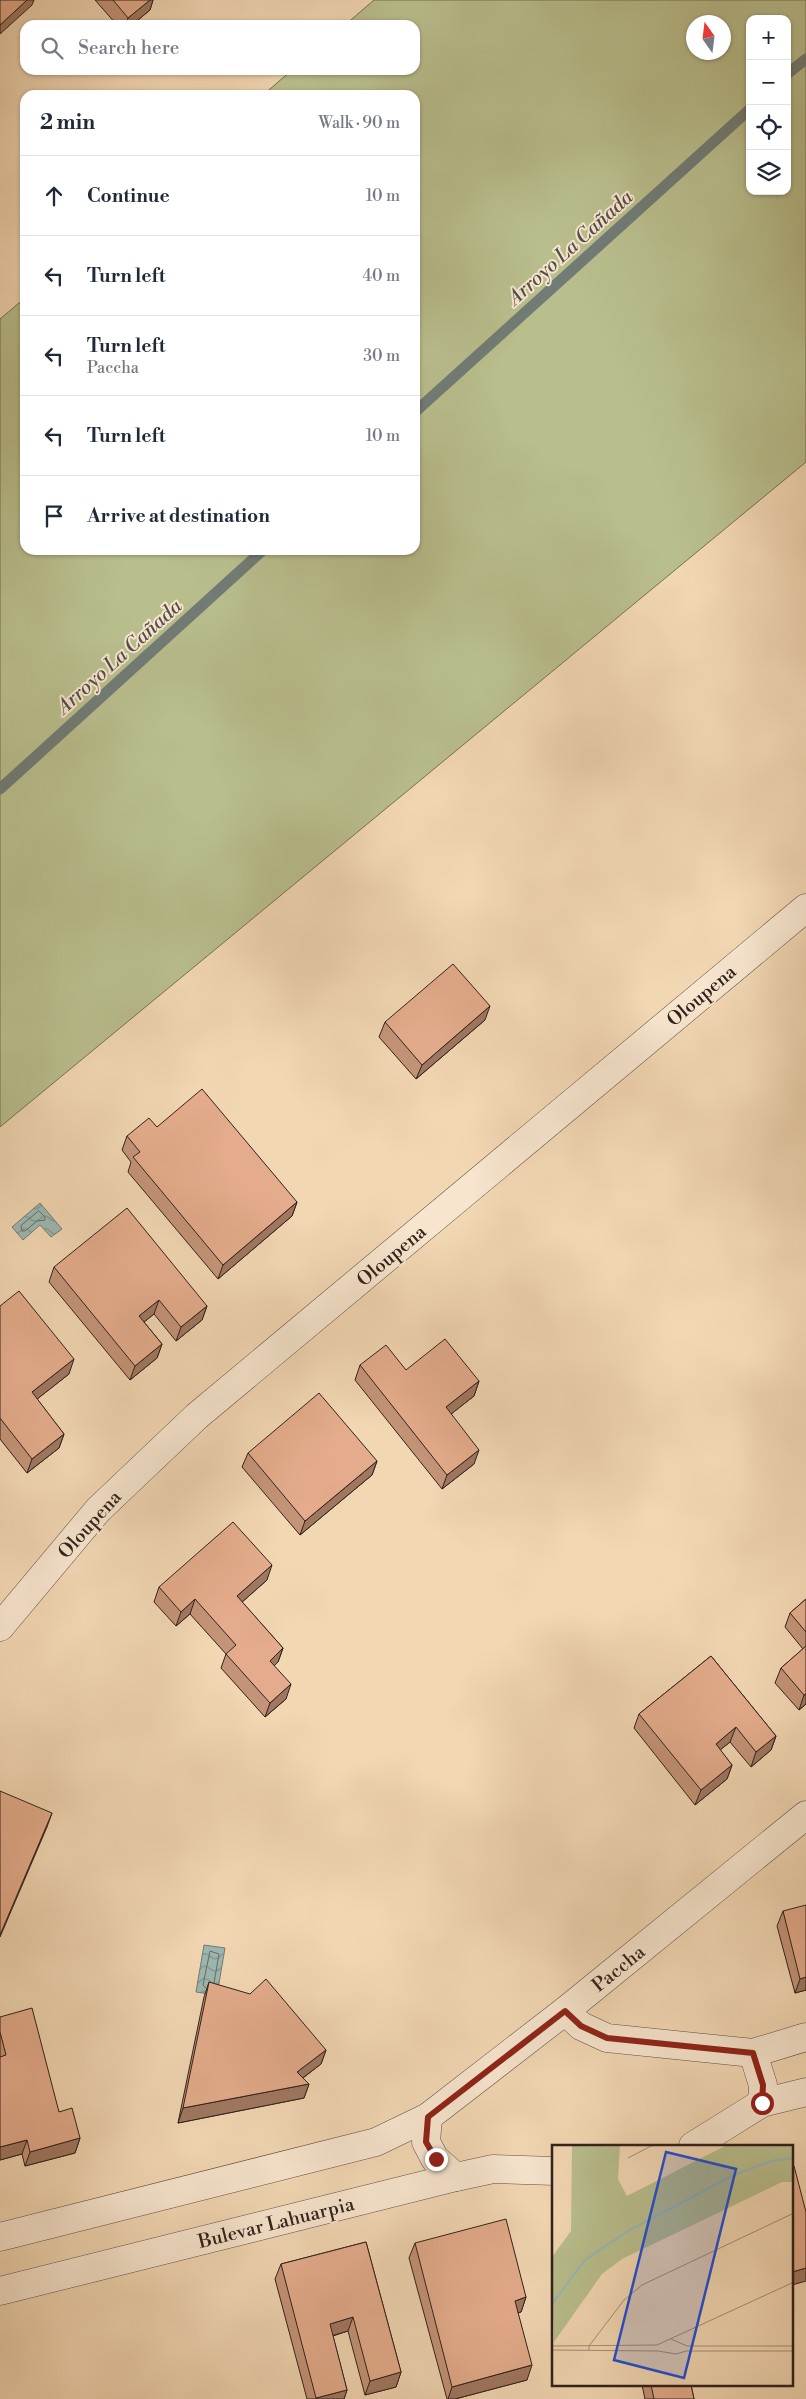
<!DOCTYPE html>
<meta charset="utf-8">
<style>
body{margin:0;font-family:"Libre Bodoni",serif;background:#f6f6f7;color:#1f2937}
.controls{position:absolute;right:15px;top:15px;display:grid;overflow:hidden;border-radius:10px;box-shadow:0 1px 4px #0004}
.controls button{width:45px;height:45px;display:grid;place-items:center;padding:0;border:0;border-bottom:1px solid #e0e1e3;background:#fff;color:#1f2937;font:25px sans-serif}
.compass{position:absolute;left:686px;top:15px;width:45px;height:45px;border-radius:50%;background:#fff;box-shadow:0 1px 4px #0004;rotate:346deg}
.stop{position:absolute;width:15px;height:15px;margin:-11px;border:4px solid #8f2418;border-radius:50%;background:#fff}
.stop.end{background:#8f2418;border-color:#fff;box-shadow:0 1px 5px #0008}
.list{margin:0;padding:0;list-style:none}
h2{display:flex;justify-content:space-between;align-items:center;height:65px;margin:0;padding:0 20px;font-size:21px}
h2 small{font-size:16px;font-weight:400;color:#747a83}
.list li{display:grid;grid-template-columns:32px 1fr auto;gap:15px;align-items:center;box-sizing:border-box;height:80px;padding:0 20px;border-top:1px solid #e0e1e3}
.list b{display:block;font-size:19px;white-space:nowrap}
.list p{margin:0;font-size:16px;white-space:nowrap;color:#747a83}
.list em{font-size:16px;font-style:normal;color:#747a83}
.icon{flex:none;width:28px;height:28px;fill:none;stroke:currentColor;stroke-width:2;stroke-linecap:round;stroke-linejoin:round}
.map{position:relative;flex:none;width:806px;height:2399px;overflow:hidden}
.search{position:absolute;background:#fff;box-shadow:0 1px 4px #0004;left:20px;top:20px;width:400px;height:55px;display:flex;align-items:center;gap:12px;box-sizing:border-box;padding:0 18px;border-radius:15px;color:#747a83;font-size:19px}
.panel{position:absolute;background:#fff;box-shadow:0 1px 4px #0004;left:20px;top:90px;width:400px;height:465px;border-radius:15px}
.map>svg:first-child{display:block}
</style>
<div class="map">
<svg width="806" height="2399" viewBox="0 0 806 2399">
<defs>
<pattern id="water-waves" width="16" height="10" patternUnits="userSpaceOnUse" patternTransform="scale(1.25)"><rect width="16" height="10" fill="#9cb8b2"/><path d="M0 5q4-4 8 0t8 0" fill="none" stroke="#809590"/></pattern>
</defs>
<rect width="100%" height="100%" fill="#f2d7b3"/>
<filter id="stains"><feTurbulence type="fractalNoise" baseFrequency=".004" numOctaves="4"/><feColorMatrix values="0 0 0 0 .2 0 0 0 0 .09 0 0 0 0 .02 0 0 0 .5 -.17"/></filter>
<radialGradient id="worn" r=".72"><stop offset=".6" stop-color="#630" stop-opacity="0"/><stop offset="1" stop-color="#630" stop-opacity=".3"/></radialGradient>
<path fill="#b9be8d" stroke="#757054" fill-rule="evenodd" d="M374 0H806V462L0 1127V319L25 298V550H415V95H263L292 70H415V25H345ZM750 19H787V191H750ZM694 22H724V52H694Z"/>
<g fill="url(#water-waves)" stroke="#717c76">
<path d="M40 1203 62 1229 51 1237 40 1225 23 1240 12 1227Z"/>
<path d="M204 1945 225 1948 217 1995 196 1992Z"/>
</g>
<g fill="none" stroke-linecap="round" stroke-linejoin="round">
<g stroke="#666c67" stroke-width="1">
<path d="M39 1211 45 1217V1220L37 1221 25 1231H22L21 1226Z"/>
<path d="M206 1988 203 1985 210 1951 219 1954 214 1983"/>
</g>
<g stroke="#717c76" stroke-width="11">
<path d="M787 74 806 59"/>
<path d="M415 412 750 109"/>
<path d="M0 789 263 550"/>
</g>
<defs>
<g id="street">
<path d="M0 1627 98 1510 197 1416 806 908"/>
<path d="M565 2011 581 2026 607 2038 753 2053 806 2037"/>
<path d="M753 2053 763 2085 762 2103"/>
<path d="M428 2117 426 2142 435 2159 456 2177"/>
<path d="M693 2146 762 2103 806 2092"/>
<path d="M0 2237 376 2142 428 2117 565 2011 806 1815"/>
<path d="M0 2291 456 2177 493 2169 554 2171"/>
</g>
</defs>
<use href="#street" stroke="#614e42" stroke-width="29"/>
<use href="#street" stroke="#f7e5ce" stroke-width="28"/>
</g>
<g fill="#c49478" stroke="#31211c">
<path d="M95 0H153L150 10 132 25H117Z"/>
<path d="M485 1020 416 1079 379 1037 385 1022Z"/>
<path d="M157 1127 297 1202 292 1216 218 1279 128 1172 131 1162 122 1150 127 1136Z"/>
<path d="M54 1267 207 1306 202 1320 176 1341 154 1314 144 1322 162 1344 157 1358 130 1380 49 1282Z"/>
<path d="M0 1306 69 1374 37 1399 64 1434 59 1448 27 1473 0 1439Z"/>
<path d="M360 1365 406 1370 479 1381 474 1396 451 1414 474 1464 442 1489 355 1380Z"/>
<path d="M248 1453 377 1461 372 1475 300 1535 242 1467Z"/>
<path d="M267 1580 242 1602 283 1648 278 1662 274 1666 286 1699 265 1717 221 1668 226 1654 190 1614 176 1626 154 1602 159 1587Z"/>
<path d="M806 1599V1704L799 1710 775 1683 781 1668 803 1649 785 1627 790 1613Z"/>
<path d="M711 1656 776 1736 771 1750 751 1767 730 1742 720 1750 732 1765 727 1779 695 1805 634 1728 639 1714Z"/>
<path d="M783 1911 806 1990 795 1993 777 1926Z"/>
<path d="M209 1982 326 2050 321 2064 303 2078 309 2084 304 2098 178 2123 204 1997Z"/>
<path d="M0 2017 59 2112 80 2138 75 2153 25 2166 22 2154 0 2160Z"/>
<path d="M366 2242 401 2372 396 2387 365 2395 348 2331 333 2336 347 2390 344 2399H307L275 2279 281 2264Z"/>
<path d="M415 2243 526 2297 521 2312 518 2313 527 2380 455 2399H447L409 2258Z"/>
<path d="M642 2385H691L694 2399H645Z"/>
</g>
<g fill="#a07862" stroke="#31211c">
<path d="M27 0H34L32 5 0 34V25Z"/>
<path d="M150 0H153L150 10 132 25H126L128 18Z"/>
<path d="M490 1006 485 1020 416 1079 422 1065Z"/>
<path d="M297 1202 292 1216 218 1279 223 1265Z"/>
<path d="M159 1300 154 1314 134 1330 139 1316Z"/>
<path d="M207 1306 202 1320 176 1341 181 1327Z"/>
<path d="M162 1344 157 1358 130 1380 135 1366Z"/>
<path d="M74 1359 69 1374 27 1407 32 1392Z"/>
<path d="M479 1381 474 1396 441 1422 446 1407Z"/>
<path d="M64 1434 59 1448 27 1473 32 1459Z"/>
<path d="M479 1450 474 1464 442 1489 447 1475Z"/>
<path d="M377 1461 372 1475 300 1535 305 1521Z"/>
<path d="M272 1565 267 1580 232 1611 237 1596Z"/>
<path d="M195 1599 190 1614 176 1626 181 1612Z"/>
<path d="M283 1648 278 1662 265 1675 270 1661Z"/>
<path d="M291 1684 286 1699 265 1717 270 1703Z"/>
<path d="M806 1694V1704L799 1710 804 1695Z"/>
<path d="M736 1727 730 1742 710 1758 716 1744Z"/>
<path d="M776 1736 771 1750 751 1767 756 1752Z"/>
<path d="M732 1765 727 1779 695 1805 701 1790Z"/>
<path d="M52 1813 47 1827 0 1937V1935Z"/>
<path d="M806 1977V1990L795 1993 800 1979Z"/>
<path d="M326 2050 321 2064 292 2086 297 2072Z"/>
<path d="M309 2084 304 2098 178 2123 183 2108Z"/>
<path d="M80 2138 75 2153 25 2166 30 2152Z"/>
<path d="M27 2140 22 2154 0 2160V2147Z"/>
<path d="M806 2268V2281L792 2285V2272Z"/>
<path d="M526 2297 521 2312 510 2315 515 2301Z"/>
<path d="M353 2317 348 2331 324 2338 330 2324Z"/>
<path d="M532 2365 527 2380 455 2399H448L452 2387Z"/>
<path d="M401 2372 396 2387 365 2395 370 2381Z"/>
<path d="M347 2390 344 2399H316V2398Z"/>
</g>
<g fill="#e4ac8c" stroke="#31211c">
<path d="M0 0H27L0 25Z"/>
<path d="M113 0H150L128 18Z"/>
<path d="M453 964 490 1006 422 1065 385 1022Z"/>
<path d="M202 1089 297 1202 223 1265 133 1157 140 1152 127 1136 149 1118 157 1127Z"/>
<path d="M127 1208 207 1306 181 1327 159 1300 139 1316 162 1344 135 1366 54 1267Z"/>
<path d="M19 1291 74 1359 32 1392 64 1434 32 1459 0 1418V1306Z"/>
<path d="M445 1339 479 1381 446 1407 479 1450 447 1475 360 1365 386 1345 406 1370Z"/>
<path d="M319 1393 377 1461 305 1521 248 1453Z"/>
<path d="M233 1522 272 1565 237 1596 283 1648 270 1661 291 1684 270 1703 226 1654 236 1645 195 1599 181 1612 159 1587Z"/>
<path d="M806 1599V1632L790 1613Z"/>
<path d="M806 1646V1694L804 1695 781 1668Z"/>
<path d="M711 1656 776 1736 756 1752 736 1727 716 1744 732 1765 701 1790 639 1714Z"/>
<path d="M0 1791 52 1813 0 1935Z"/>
<path d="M806 1905V1977L800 1979 783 1911Z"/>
<path d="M266 1979 326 2050 297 2072 309 2084 183 2108 209 1982 250 1994Z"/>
<path d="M32 2008 59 2112 72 2108 80 2138 30 2152 27 2140 0 2147V2057L6 2055 0 2032V2017Z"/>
<path d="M792 2166H794L806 2212V2268L792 2272Z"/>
<path d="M506 2219 526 2297 515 2301 532 2365 452 2387 415 2243Z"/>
<path d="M366 2242 401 2372 370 2381 353 2317 330 2324 347 2390 316 2398 281 2264Z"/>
<path d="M651 2385H691L694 2399H654Z"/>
</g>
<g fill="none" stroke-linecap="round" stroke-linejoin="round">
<path stroke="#8f2418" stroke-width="6" d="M436 2159 426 2142 428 2117 565 2011 581 2026 607 2038 753 2053 763 2085 762 2103"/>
</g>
<g text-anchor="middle" stroke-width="4" stroke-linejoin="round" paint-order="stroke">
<g font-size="19" fill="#31211c" stroke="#f7e5ce">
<text transform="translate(701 995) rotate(-40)" y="7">Oloupena</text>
<text transform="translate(391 1255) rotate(-40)" y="7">Oloupena</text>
<text transform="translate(89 1524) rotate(-48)" y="7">Oloupena</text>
<text transform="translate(618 1968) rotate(-39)" y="7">Paccha</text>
<text transform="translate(276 2222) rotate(-14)" y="7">Bulevar Lahuarpia</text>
</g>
<g font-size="20" font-style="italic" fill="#514e49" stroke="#f7e5ce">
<text transform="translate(570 247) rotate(-42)" y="7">Arroyo La Cañada</text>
<text transform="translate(119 656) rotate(-42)" y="7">Arroyo La Cañada</text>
</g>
</g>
<g transform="translate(552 2145)">
<rect width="241" height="241" fill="#f2d7b3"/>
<path d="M20 0H68L66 34 75 51 175 0H241V37H230L70 114 50 129 2 197 0 112 19 86Z" fill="#b9be8d"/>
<path fill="none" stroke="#9cb8b2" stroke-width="2.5" d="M0 159 33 115 76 86 182 30 219 16 242 13"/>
<path fill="none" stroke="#a58e77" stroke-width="1" d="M76 13 101 0M119 194 135 201H242M0 201 105 200 242 137M0 205 106 206 124 209 134 206H242M37 206V201L72 155 90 140 242 68"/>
<path fill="#1d4ed8" fill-opacity="0.15" stroke="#1d4ed8" stroke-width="2.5" d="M114 7 184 24 132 233 62 215Z"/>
<rect width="241" height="241" fill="none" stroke="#31211c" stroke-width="2.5"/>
</g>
<rect width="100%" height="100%" filter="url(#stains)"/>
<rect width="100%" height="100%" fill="url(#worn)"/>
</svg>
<div class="controls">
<button>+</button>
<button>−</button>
<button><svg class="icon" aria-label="locate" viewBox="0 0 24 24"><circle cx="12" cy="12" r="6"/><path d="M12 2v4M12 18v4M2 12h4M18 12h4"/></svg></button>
<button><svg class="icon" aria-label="layers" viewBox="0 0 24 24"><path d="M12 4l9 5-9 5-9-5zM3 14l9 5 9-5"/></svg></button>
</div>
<svg class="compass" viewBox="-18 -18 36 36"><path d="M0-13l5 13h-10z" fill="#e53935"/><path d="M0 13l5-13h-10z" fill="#747a83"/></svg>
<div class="stop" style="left:762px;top:2103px"></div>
<div class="stop end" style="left:436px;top:2159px"></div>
<div class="search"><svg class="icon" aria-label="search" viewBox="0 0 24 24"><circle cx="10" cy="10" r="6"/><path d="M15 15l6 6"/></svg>Search here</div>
<section class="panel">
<h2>2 min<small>Walk · 90 m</small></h2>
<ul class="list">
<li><svg class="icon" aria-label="ahead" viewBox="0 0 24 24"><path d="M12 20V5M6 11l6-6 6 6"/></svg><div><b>Continue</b></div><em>10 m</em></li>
<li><svg class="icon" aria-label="left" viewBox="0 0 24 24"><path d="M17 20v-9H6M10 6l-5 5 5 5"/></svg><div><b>Turn left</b></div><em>40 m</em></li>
<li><svg class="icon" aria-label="left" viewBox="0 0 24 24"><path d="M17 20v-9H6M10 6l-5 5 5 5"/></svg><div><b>Turn left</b><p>Paccha</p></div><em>30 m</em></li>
<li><svg class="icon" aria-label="left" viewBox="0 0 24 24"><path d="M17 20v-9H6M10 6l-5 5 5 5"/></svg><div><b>Turn left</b></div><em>10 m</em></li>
<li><svg class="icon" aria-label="arrive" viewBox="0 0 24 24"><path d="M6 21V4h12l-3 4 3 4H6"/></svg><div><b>Arrive at destination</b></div></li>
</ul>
</section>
</div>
